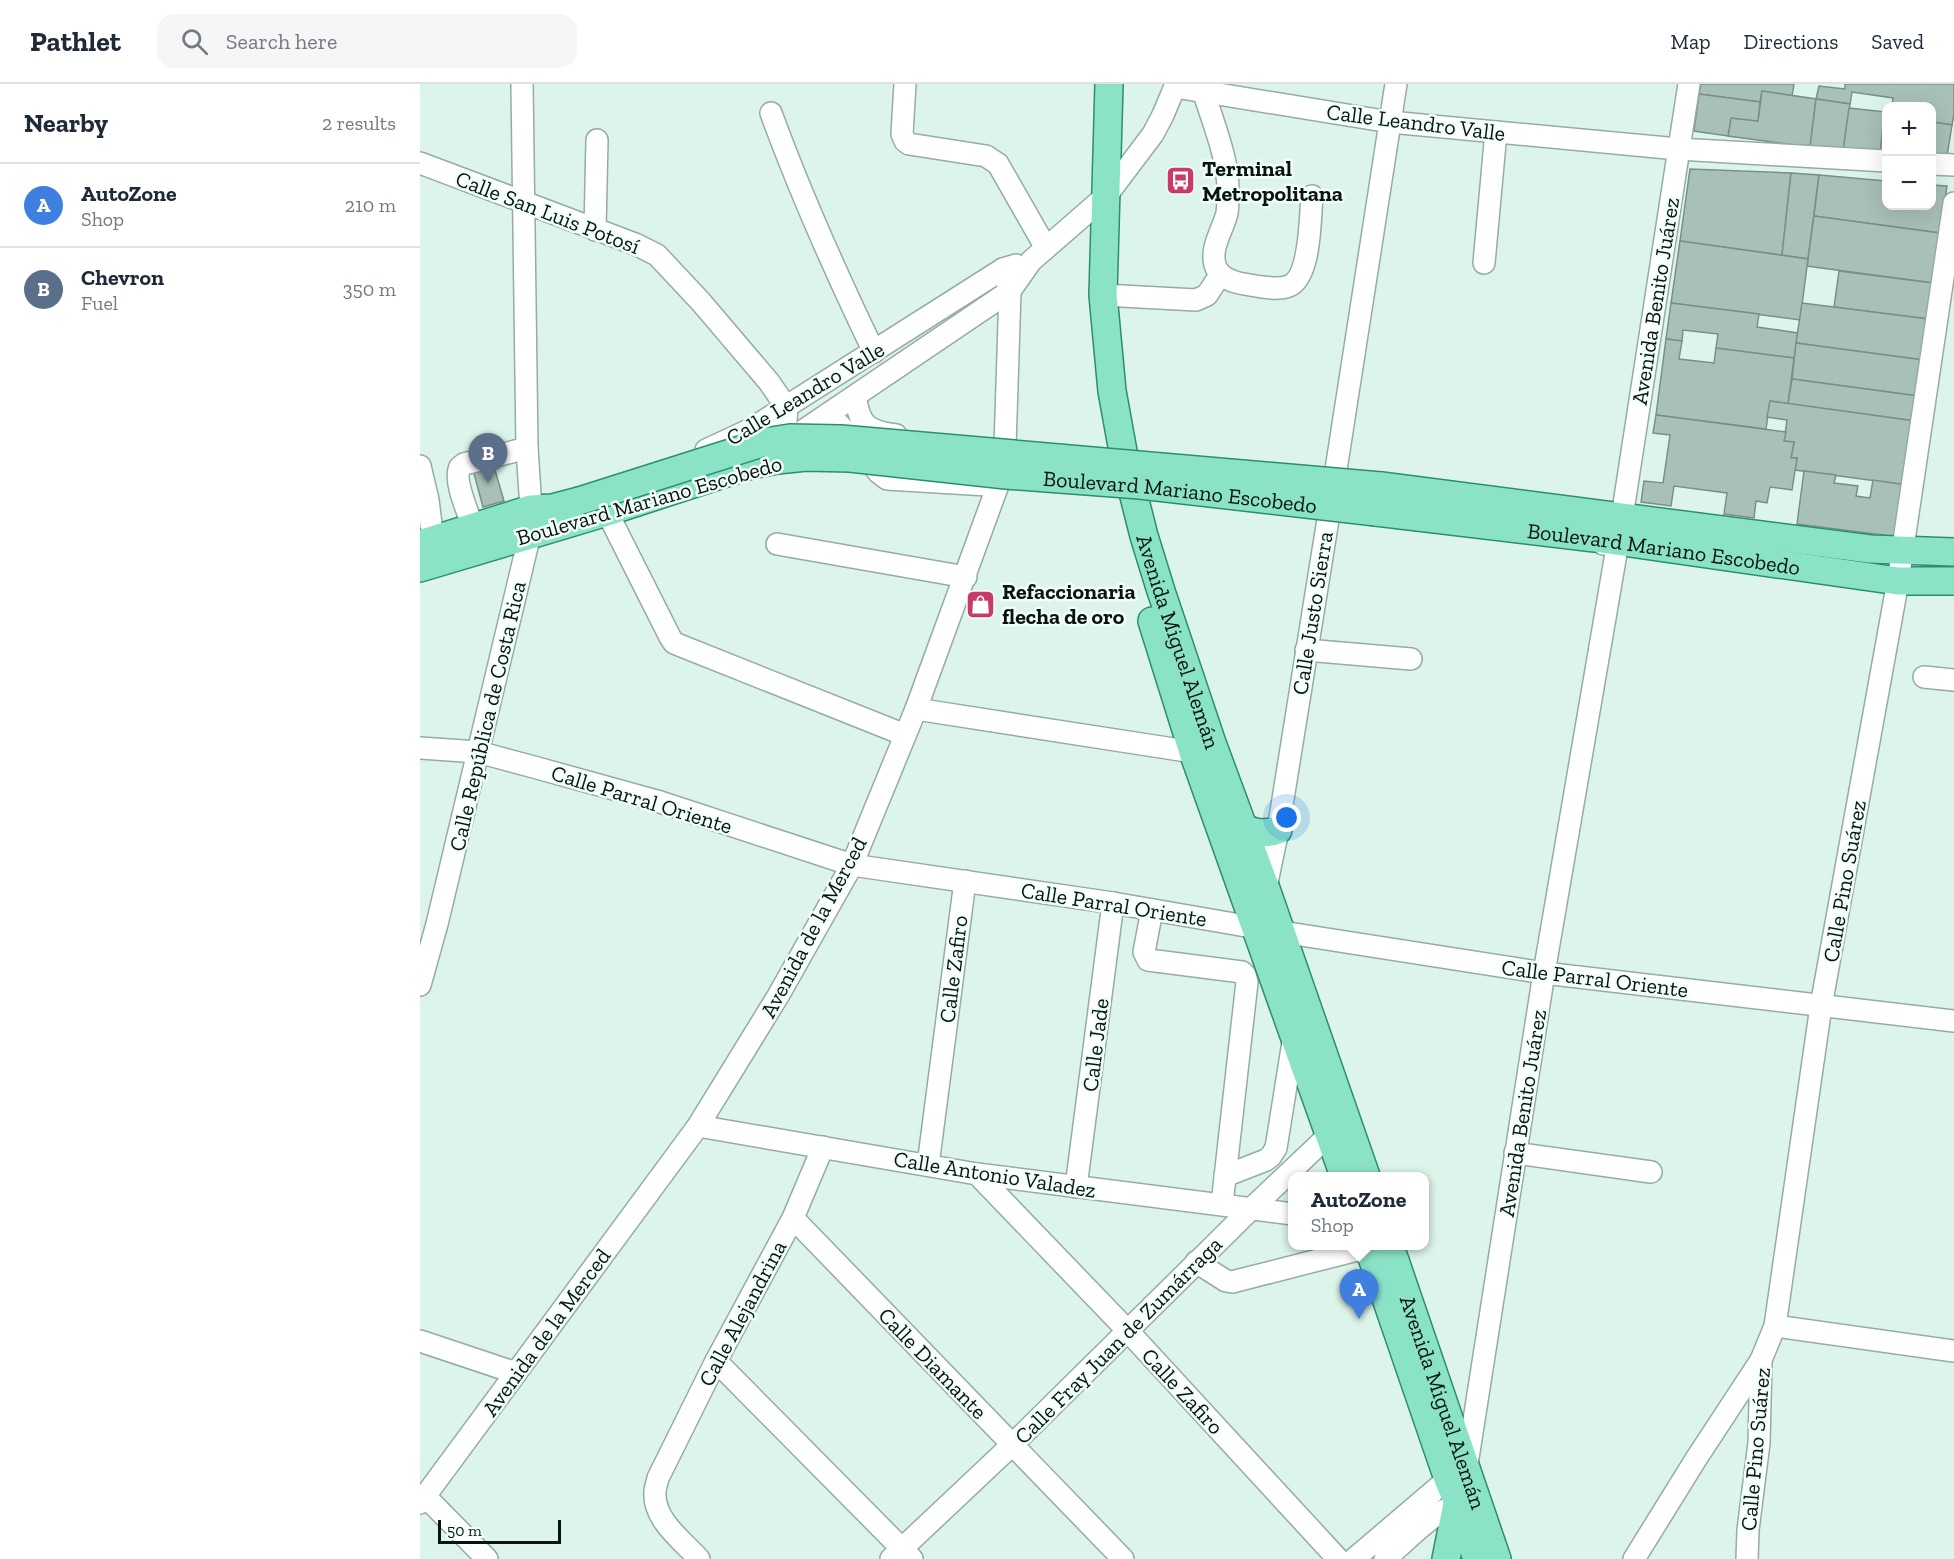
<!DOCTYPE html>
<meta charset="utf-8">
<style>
body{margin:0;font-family:"Zilla Slab",serif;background:#f6f6f7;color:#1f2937}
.controls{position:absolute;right:18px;top:18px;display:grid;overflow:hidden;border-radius:12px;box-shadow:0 6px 24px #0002}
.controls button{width:54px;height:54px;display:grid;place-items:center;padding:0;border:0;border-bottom:2px solid #e0e1e3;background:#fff;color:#1f2937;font:30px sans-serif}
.scale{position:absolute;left:18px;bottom:15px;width:123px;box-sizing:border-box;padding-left:6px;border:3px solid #0b1310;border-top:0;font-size:16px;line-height:21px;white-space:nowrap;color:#0b1310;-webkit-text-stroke:4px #f0fff8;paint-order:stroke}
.you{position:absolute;left:867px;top:734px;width:21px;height:21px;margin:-15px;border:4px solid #fff;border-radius:50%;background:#1a73e8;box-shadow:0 0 0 9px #1a73e833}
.badge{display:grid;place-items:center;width:39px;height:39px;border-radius:50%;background:#7c3aed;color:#fff;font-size:20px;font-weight:700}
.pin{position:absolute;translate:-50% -50px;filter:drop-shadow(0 2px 3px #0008)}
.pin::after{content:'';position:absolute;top:32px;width:21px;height:18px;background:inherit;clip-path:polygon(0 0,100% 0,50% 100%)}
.popup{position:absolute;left:868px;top:1088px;width:141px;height:78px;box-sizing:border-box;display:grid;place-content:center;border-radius:12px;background:#fff;filter:drop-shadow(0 2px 4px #0005);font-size:20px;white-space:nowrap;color:#747a83}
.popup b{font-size:22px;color:#1f2937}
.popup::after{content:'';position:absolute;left:50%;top:100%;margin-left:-12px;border:12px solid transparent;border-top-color:#fff}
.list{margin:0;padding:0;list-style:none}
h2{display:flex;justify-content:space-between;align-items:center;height:78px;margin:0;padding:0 24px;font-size:26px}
h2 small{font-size:20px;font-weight:400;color:#747a83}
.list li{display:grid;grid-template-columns:39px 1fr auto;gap:18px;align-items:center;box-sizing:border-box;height:84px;padding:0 24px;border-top:2px solid #e0e1e3}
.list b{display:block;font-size:22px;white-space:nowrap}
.list p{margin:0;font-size:20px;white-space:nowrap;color:#747a83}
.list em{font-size:20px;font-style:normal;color:#747a83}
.icon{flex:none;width:33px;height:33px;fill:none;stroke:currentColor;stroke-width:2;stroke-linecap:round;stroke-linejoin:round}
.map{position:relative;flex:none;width:1534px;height:1475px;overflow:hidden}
header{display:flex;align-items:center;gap:36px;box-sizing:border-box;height:84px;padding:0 30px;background:#fff;border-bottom:2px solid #e0e1e3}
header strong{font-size:28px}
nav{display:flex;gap:33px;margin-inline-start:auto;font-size:21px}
.search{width:420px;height:54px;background:#f6f6f7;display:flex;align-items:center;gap:15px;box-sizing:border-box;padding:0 21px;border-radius:18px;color:#747a83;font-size:22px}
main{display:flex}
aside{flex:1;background:#fff}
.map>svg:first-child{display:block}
</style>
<header>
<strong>Pathlet</strong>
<div class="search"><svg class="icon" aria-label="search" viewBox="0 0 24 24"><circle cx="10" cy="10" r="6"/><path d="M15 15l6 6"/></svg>Search here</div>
<nav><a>Map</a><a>Directions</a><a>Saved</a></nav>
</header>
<main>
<aside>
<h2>Nearby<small>2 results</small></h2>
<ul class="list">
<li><span class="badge" style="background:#3f7fe0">A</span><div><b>AutoZone</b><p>Shop</p></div><em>210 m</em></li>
<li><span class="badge" style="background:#5c6f8a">B</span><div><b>Chevron</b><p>Fuel</p></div><em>350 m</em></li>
</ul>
</aside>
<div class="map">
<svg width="1534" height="1475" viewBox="0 0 1534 1475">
<rect width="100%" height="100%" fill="#dcf4e9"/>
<g fill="#a9c0b6" stroke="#799086" stroke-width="1.5">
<path d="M1281 0H1374L1372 12 1342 7 1340 18 1279 10Z"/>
<path d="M1425 0H1534V30L1532 41 1512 38V22H1472L1473 14 1432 8 1430 20 1396 15 1399 2 1425 5Z"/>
<path d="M1342 7 1396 15 1390 63 1308 52 1311 34 1338 37Z"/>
<path d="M1279 10 1340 18 1338 37 1311 34 1308 52 1274 47Z"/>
<path d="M1396 15 1430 20 1423 67 1390 63Z"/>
<path d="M1429 24 1465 28 1460 71 1423 67Z"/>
<path d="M1512 38 1532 41 1526 78 1512 76Z"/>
<path d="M1463 41H1466V72L1460 71Z"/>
<path d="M1270 85 1371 89 1362 171 1260 157Z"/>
<path d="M1371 89 1399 91 1388 175 1362 171Z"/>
<path d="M1399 91 1466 97V122H1512V101L1527 102 1520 149 1394 132Z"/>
<path d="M1394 132 1520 149 1513 199 1387 182Z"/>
<path d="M1260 157 1388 175 1380 236 1251 219Z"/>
<path d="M1419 187 1513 199 1508 235 1414 223Z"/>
<path d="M1251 219 1339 230 1337 243 1378 249 1374 274 1296 264 1298 250 1263 246 1262 257 1246 255Z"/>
<path d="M1382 219 1508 235 1503 276 1376 259Z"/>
<path d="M1246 255 1262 257 1259 275 1294 279 1296 264 1374 274 1368 320 1350 317 1346 345 1236 331Z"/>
<path d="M1376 259 1503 276 1498 312 1372 295Z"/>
<path d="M1372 295 1498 312 1495 337 1368 320Z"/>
<path d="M1350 317 1495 337 1486 401 1375 386 1377 374H1371L1374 358 1364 357 1367 336 1347 333Z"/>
<path d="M1236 331 1366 348 1364 357 1374 358 1371 374H1377L1372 406 1350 403 1347 419 1336 417 1334 434 1304 430 1307 409 1254 402 1251 422 1221 418 1224 397 1243 399 1250 351 1233 349Z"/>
<path d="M72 376 84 417 63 423 52 382Z"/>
<path d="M1384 387 1416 391 1414 399 1438 402 1436 412 1450 414 1453 396 1486 401 1478 453 1377 440Z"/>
</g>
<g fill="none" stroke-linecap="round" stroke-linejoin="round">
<defs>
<g id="minor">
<path d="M485 0 482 50 485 57 489 60 566 72 578 80 626 164"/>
<path d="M755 3 970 38 1258 65 1466 77"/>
<path d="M784 9C794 42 809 76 808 110 808 116 808 123 807 129 803 146 790 163 795 181 799 194 812 198 824 200 837 202 856 207 869 202 891 193 890 133 892 112"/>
<path d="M351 29C381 111 416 189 454 268"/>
<path d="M0 79 215 160 237 171 281 218 349 298 367 324 366 337"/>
<path d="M1512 80 1534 81"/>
<path d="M175 146 177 56"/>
<path d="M1064 179 1076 48"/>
<path d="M683 211 776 216 787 211 800 191"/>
<path d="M435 312C440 341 446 347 476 351"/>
<path d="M409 330 436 358 458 388 467 395 567 401"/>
<path d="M368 357 590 207 611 177 687 111 733 50 743 31 756 0"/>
<path d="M286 366 331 345 583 185 596 181"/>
<path d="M0 382 8 416 13 456"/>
<path d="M187 428 250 553 254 559 485 651"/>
<path d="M1202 433 1269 0"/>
<path d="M53 443C48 428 33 396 40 383L44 380 107 364"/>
<path d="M357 460 546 493"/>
<path d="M886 566 991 575"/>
<path d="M1504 593 1534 596"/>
<path d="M496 625 773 668"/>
<path d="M0 664 58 668 110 682 237 717 432 781 693 819 849 846 1124 889 1534 937"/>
<path d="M845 808 858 746 915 392 976 0"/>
<path d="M732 826 724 868 728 876 822 888 825 891 827 898 802 1120"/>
<path d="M0 901 17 840 110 450 111 425 107 364 102 0"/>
<path d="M278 1042 557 1090 873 1130"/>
<path d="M1095 1069 1231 1088"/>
<path d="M508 1081 545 797"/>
<path d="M557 1090 707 1246 918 1475"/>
<path d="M805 1092 846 1076 851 1072 856 1064 874 952"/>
<path d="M656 1103 693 819"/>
<path d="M373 1134 703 1475"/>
<path d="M776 1178 806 1197 812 1198 949 1163"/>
<path d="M1355 1242 1534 1267"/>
<path d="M0 1257 96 1289"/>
<path d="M296 1277 492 1475"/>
<path d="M5 1412 67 1475"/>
<path d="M0 1419 278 1042 358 912 432 781 496 625 578 401 585 363 590 207 583 185"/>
<path d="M279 1475C263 1457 233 1436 235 1408 235 1404 237 1399 238 1394L296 1277 373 1134 403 1063"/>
<path d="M471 1475 592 1361 832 1124 909 1051 920 1043"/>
<path d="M934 1475 1028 1395 1046 1387 1124 889 1198 458 1183 460"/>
<path d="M965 1475C990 1454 1015 1425 1047 1416"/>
<path d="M1214 1475 1276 1375 1341 1276"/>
<path d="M1327 1475 1328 1446 1339 1359 1341 1276 1355 1242 1401 922 1478 497 1534 119"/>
</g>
<g id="major">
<path id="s1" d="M689 0 683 211 692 307 704 373 724 452 741 507 792 659 846 805 946 1092"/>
<path d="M961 402 1450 465 1534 468"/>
<path id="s2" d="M956 428 1175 454 1478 497H1534"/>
<path d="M0 460 111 425 132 424 159 417"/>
<path d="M0 484 187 428 331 381 357 376"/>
<path d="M732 537 773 668 924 1092"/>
<path d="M822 743C834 749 844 751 858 746"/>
<path d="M948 1162 1028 1395 1038 1418 1057 1475"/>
<path id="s3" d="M970 1162 1077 1475"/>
<path d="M1026 1475 1037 1420"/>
</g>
</defs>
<use href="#minor" stroke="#96aca2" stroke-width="24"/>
<use href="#major" stroke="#2c8e6e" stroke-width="30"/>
<use href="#minor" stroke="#fff" stroke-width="21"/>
<use href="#major" stroke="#8be3c7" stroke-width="27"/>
<defs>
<g id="major-bridge">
<path id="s4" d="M357 376 386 373 430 374 586 391 720 401 956 428"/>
<path d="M159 417 345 358 370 354 421 355 961 402"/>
</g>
</defs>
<use href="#major-bridge" stroke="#2c8e6e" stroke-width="30" stroke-linecap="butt"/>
<use href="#major-bridge" stroke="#8be3c7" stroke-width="27"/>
</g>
<defs>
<symbol id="bus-square" viewBox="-11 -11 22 22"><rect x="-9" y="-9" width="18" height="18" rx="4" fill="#c73a6a" stroke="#f0fff8"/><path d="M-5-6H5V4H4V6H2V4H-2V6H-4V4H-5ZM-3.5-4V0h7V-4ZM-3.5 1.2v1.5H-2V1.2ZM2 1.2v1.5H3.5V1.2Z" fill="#fff"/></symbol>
<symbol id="shop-square" viewBox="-11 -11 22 22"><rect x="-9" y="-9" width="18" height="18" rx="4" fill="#c73a6a" stroke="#f0fff8"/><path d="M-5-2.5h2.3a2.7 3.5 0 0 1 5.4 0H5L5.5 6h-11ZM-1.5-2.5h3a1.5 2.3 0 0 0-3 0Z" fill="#fff"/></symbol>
</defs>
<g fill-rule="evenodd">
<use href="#bus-square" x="744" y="80" width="33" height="33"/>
<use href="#shop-square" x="544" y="504" width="33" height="33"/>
</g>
<g text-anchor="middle" stroke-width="5" stroke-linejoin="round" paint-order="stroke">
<g font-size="22" fill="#0b1310" stroke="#f0fff8">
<text transform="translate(996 38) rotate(7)" y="8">Calle Leandro Valle</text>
<text transform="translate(128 128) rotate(21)" y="8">Calle San Luis Potosí</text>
<text transform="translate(1235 217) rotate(-81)" y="8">Avenida Benito Juárez</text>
<text transform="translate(385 309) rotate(-31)" y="8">Calle Leandro Valle</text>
<text dy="8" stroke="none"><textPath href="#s4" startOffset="405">Boulevard Mariano Escobedo</textPath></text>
<text transform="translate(229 416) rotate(-16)" y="8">Boulevard Mariano Escobedo</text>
<text dy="8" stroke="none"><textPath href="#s2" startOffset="290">Boulevard Mariano Escobedo</textPath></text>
<text transform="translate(892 529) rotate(-81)" y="8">Calle Justo Sierra</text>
<text dy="8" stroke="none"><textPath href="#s1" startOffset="567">Avenida Miguel Alemán</textPath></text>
<text transform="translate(67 632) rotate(-77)" y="8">Calle República de Costa Rica</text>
<text transform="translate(222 715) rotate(17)" y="8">Calle Parral Oriente</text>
<text transform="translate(1424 797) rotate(-80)" y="8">Calle Pino Suárez</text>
<text transform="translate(694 820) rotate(9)" y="8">Calle Parral Oriente</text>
<text transform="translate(393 843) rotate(-62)" y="8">Avenida de la Merced</text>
<text transform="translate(533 885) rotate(-83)" y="8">Calle Zafiro</text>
<text transform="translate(1175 894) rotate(7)" y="8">Calle Parral Oriente</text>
<text transform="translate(675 961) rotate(-83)" y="8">Calle Jade</text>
<text transform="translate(1102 1029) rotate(-81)" y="8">Avenida Benito Juárez</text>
<text transform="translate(575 1090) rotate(9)" y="8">Calle Antonio Valadez</text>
<text transform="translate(322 1229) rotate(-62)" y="8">Calle Alejandrina</text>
<text transform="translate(126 1248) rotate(-54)" y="8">Avenida de la Merced</text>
<text transform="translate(698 1256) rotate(-45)" y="8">Calle Fray Juan de Zumárraga</text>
<text transform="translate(513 1279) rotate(46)" y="8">Calle Diamante</text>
<text transform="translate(763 1307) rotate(47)" y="8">Calle Zafiro</text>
<text dy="8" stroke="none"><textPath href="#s3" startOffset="165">Avenida Miguel Alemán</textPath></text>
<text transform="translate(1335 1365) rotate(-85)" y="8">Calle Pino Suárez</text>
</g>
<g font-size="22" font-weight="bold" fill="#0b1310" stroke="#f0fff8" text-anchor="start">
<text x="782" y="92">Terminal<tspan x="782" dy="25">Metropolitana</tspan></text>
<text x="582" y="515">Refaccionaria<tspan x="582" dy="25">flecha de oro</tspan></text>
</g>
</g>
</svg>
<div class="controls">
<button>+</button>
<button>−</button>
</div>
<div class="scale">50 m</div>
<div class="you"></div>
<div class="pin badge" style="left:939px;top:1235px;background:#3f7fe0">A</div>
<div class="popup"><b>AutoZone</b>Shop</div>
<div class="pin badge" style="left:68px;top:399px;background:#5c6f8a">B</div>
</div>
</main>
